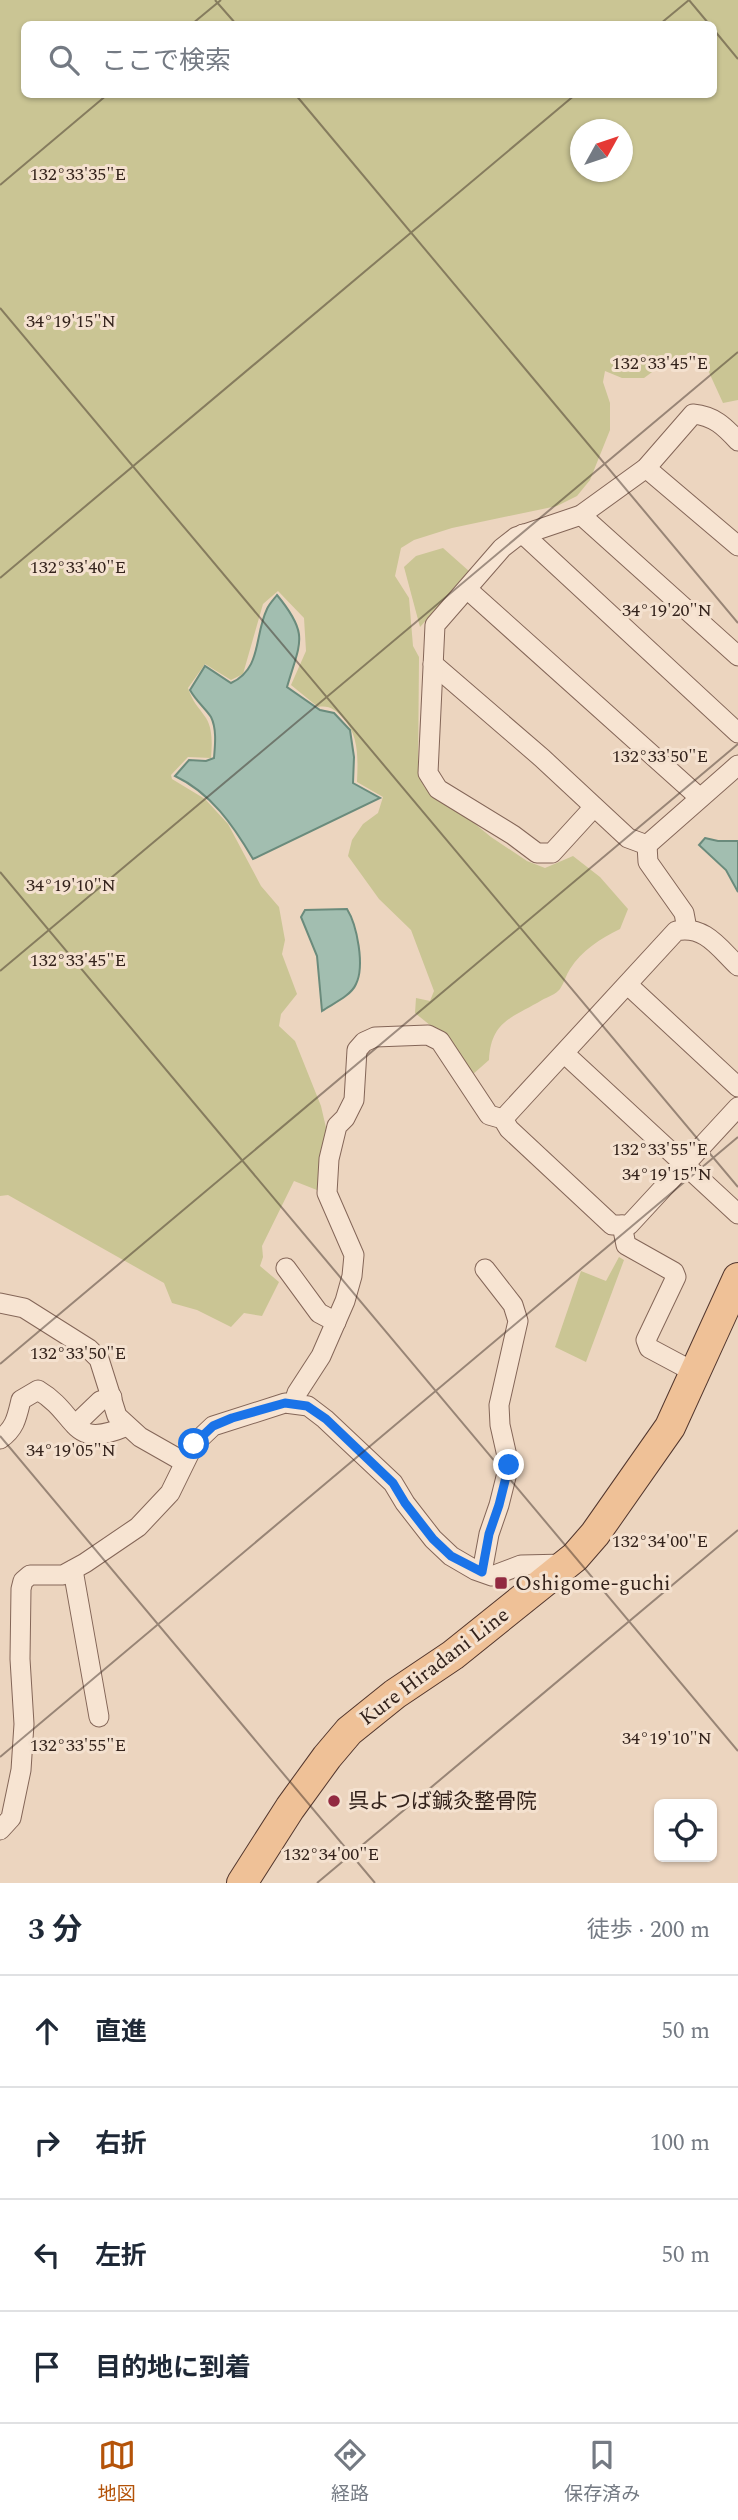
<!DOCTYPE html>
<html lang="ja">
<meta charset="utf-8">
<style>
body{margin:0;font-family:Spectral,"Noto Sans JP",serif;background:#f2f2f3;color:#1f2937}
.controls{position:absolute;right:21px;bottom:21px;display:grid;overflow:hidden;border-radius:10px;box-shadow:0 2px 5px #0004}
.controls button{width:63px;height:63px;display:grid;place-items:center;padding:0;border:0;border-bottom:2px solid #e0e1e3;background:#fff;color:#1f2937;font:35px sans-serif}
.compass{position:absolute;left:570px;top:119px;width:63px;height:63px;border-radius:50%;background:#fff;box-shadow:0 2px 5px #0004;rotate:50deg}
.stop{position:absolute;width:21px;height:21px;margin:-16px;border:5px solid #1a73e8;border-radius:50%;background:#fff}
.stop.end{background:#1a73e8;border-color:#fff;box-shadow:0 2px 7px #0008}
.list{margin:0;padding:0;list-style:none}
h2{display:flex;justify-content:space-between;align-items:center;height:91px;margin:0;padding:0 28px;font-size:30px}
h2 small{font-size:23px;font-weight:400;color:#747a83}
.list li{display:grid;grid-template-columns:46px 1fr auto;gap:21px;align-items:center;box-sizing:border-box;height:112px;padding:0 28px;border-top:2px solid #e0e1e3}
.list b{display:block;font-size:26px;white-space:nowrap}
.list em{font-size:23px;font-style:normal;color:#747a83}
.icon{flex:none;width:38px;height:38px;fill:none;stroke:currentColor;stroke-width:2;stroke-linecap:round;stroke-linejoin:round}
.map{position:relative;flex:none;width:738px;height:1883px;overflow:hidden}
.search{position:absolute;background:#fff;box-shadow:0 2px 5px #0004;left:21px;right:21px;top:21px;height:77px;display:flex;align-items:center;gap:18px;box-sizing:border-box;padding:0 24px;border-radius:10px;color:#747a83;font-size:26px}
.sheet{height:539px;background:#fff}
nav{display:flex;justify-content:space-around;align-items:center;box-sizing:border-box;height:98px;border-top:2px solid #e0e1e3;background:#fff;font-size:19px;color:#747a83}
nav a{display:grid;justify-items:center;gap:4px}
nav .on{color:#b45309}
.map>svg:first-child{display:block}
</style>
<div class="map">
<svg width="738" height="1883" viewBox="0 0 738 1883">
<rect width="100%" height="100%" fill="#ecd5bf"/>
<g fill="#cac594" fill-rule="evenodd">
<path d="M0 0H738V400L723 403 702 357 690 352 679 360 667 361 644 378H622L605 371 603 382 610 403V430L590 480 577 496 557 506 452 528 414 540 401 548 395 576 409 598 413 646 419 657 418 774 425 788 441 796 491 837 527 861 545 868 573 856 600 877 628 909 620 929C600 939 582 950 570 969 566 975 564 983 560 989 556 994 548 997 542 1000 512 1018 491 1021 489 1060L472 1075 436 1030 415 1013 416 998 430 1001 434 991 411 930 379 899 348 856 352 840 363 824 378 813 383 797 357 782C358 758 359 735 343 718 336 710 329 705 318 707L291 685 306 651 304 618 278 591 263 604 243 674 231 680 205 664 188 688C193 703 198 706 206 718 213 729 212 745 211 758L188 757 171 775 172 779 205 799 228 824 261 886 279 907 285 940 282 954 297 994 281 1014 279 1026 295 1041 321 1106 327 1132 322 1192 294 1181 262 1246 263 1257 260 1266 279 1282 262 1316 244 1313 231 1327 197 1310 172 1303 164 1283 8 1195 0 1196ZM24 24H714V94H24ZM580 130H622V172H580Z"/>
<path d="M443 548 470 572 420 627 404 567 416 556Z"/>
<path d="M619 1257 624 1260 586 1362 555 1347 581 1271 606 1281Z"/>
</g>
<g fill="#a2beb0" stroke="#6a8b7c" stroke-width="2">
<path d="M277 595C310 635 300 642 287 687L320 710 334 713 350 730 354 757 353 783 380 798 253 859C233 825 211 793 175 776L189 760 206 761 214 758C215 746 217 729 211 717 206 709 196 701 190 690L205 666 231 683C262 669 254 636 267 609 269 604 274 599 277 595Z"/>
<path d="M705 838 718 841H738V892L726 870 699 845Z"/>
<path d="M347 909C357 925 365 966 356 984 351 996 332 1004 322 1011L317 956 301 917 305 910Z"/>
</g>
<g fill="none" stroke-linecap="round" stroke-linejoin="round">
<defs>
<g id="minor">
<path d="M646 468 738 546"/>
<path d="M581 515 738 656"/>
<path d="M523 534 738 733"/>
<path d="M467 589 700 798"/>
<path d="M433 664 542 758 628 838 647 845 738 765"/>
<path d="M594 807 552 853H537L513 835 438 789 428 773 435 625 502 548 516 537 581 515 646 468 693 414C714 416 724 426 738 441"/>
<path d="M647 845 648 862 684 913 687 929"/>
<path d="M628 985 738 1087"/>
<path d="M565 1054 738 1214"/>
<path d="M503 1119 676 931C705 925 719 948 738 966"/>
<path d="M622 1225 626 1245 674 1272 676 1277 646 1340 649 1348 694 1372"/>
<path d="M286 1268 319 1313 336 1322"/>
<path d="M0 1303 24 1308 89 1349 99 1359 117 1416 140 1437 184 1462"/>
<path d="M294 1402 297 1393 321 1356 345 1301 352 1276 354 1255 327 1193 329 1159 337 1126 345 1118 354 1100 357 1050 364 1042 375 1037 428 1035 440 1041 489 1115 503 1119 509 1129 612 1225H629L738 1107"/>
<path d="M75 1425 100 1401 112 1397"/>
<path d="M0 1439C15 1429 17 1417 21 1400L38 1390C80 1415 69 1451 127 1426"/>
<path d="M73 1570 99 1717"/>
<path d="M482 1572 489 1534 499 1505 509 1465 500 1425 499 1405 518 1321 513 1305 485 1269"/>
<path d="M0 1830 11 1818 21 1770 24 1724 20 1659 21 1589 23 1581 30 1575H63L85 1563 138 1527 170 1493 194 1444 213 1426 285 1403 308 1406 325 1419 393 1483 405 1503 433 1539 451 1556 475 1570 492 1576 521 1565 566 1564"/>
</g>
<path id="primary" d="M242 1883 290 1808 327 1757 349 1731 395 1694 453 1655 575 1557 595 1534 670 1427 738 1278"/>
</defs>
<use href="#minor" stroke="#846658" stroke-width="21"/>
<use href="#primary" stroke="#52362d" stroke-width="32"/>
<use href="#minor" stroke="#f7e4d2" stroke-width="19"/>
<use href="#primary" stroke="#efc197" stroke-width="30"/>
</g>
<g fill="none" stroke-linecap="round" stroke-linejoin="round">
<path stroke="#1a73e8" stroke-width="9" d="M194 1444 213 1426 232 1418 285 1403 307 1406 326 1419 393 1483 405 1503 433 1539 451 1556 482 1572 489 1534 499 1505 509 1465"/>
</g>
<path fill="none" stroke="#34231c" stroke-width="2" stroke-opacity="0.45" d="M215 0 236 24M689 0 709 24M192 24 221 0M660 24 689 0M714 30 738 59M295 94 738 623M0 185 108 94M0 308 738 1187M0 578 576 94M0 872 738 1751M0 971 738 352M0 1364 738 744M0 1436 375 1883M0 1757 738 1137M317 1883 738 1530"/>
<g fill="#922a41" stroke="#f4e1cf" stroke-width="2.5">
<rect x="494" y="1576" width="14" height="14" rx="3.5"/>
<circle cx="334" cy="1801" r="7"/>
</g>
<g text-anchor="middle" stroke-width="6" stroke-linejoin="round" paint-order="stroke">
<g font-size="21" fill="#34231c" stroke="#f4e1cf" text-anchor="start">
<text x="515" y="1590">Oshigome-guchi</text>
<text x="348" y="1808">呉よつば鍼灸整骨院</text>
</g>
<g font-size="21" fill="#34231c" stroke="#f4e1cf">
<text transform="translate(434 1666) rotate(-37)" y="7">Kure Hiradani Line</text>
</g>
</g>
<g font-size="18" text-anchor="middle" fill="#34231c" stroke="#f4e1cf" stroke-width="6" stroke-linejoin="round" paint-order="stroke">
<text x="78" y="180">132°33'35"E</text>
<text x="71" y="327">34°19'15"N</text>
<text x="660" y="369">132°33'45"E</text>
<text x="78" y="573">132°33'40"E</text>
<text x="667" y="616">34°19'20"N</text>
<text x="660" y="762">132°33'50"E</text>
<text x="71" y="891">34°19'10"N</text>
<text x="78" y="966">132°33'45"E</text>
<text x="660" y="1155">132°33'55"E</text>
<text x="667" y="1180">34°19'15"N</text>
<text x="78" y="1359">132°33'50"E</text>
<text x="71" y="1456">34°19'05"N</text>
<text x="660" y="1547">132°34'00"E</text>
<text x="667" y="1744">34°19'10"N</text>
<text x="78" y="1751">132°33'55"E</text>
<text x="331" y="1860">132°34'00"E</text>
</g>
</svg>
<div class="controls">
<button><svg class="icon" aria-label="locate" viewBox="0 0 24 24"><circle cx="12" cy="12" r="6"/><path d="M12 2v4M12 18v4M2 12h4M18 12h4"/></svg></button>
</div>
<svg class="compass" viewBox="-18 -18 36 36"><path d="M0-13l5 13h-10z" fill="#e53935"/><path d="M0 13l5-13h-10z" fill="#747a83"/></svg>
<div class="stop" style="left:194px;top:1444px"></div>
<div class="stop end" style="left:509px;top:1465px"></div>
<div class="search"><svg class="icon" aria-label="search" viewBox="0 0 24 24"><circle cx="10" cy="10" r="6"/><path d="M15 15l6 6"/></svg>ここで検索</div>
</div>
<section class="sheet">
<h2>3 分<small>徒歩 · 200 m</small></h2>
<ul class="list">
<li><svg class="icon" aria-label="ahead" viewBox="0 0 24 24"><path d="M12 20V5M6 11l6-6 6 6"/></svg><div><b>直進</b></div><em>50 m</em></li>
<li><svg class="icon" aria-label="right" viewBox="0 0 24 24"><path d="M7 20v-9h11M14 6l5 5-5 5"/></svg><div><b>右折</b></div><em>100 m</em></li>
<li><svg class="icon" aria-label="left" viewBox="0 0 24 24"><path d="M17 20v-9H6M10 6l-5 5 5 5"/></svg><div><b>左折</b></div><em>50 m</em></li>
<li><svg class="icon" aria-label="arrive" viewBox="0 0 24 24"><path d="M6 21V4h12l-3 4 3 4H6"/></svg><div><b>目的地に到着</b></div></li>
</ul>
</section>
<nav>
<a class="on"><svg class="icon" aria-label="map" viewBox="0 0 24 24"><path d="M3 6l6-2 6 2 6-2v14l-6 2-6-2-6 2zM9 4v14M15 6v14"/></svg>地図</a>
<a><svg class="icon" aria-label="directions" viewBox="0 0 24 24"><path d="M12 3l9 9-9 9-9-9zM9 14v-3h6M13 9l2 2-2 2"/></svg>経路</a>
<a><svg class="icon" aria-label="saved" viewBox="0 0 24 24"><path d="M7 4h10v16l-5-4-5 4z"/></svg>保存済み</a>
</nav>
